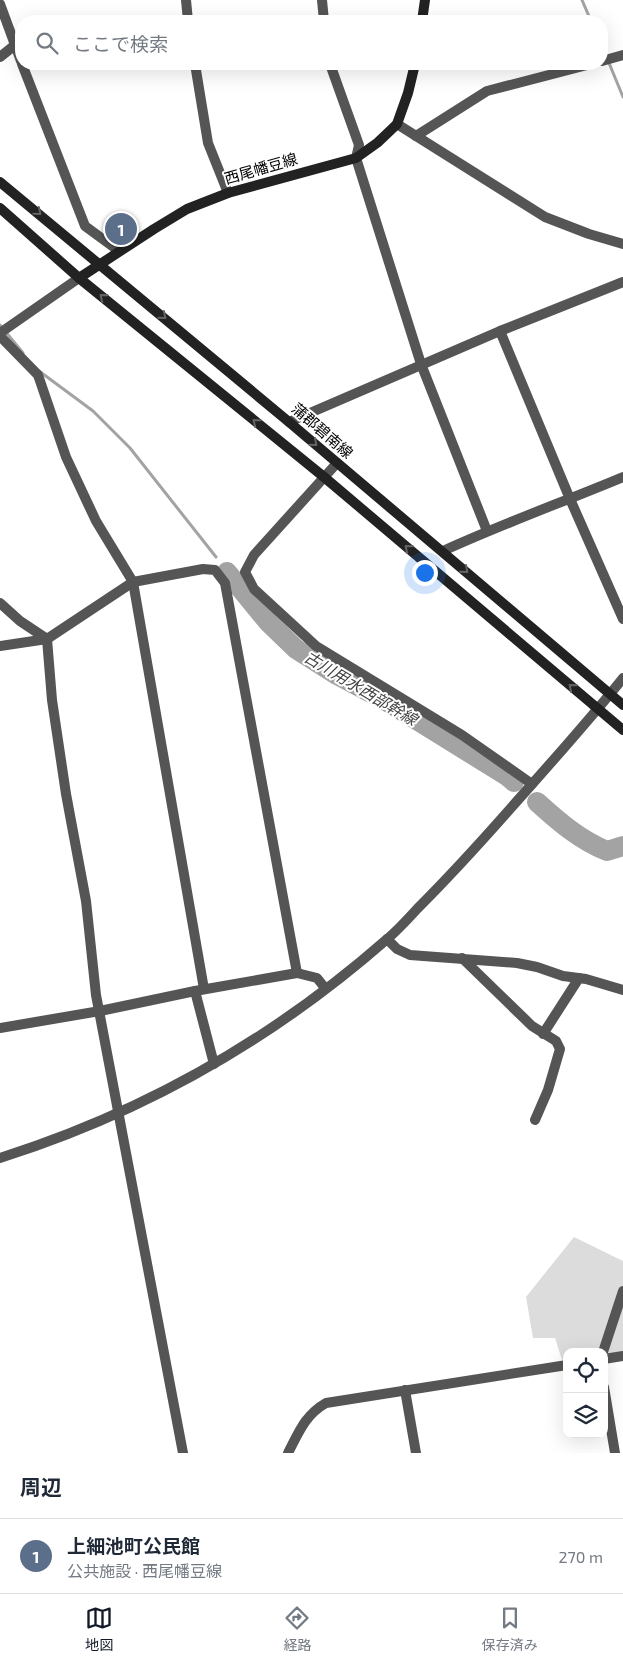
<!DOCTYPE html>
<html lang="ja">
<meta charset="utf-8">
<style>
body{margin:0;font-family:"Exo 2","Noto Sans JP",sans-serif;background:#f6f6f7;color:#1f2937}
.controls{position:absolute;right:15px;bottom:15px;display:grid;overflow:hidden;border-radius:10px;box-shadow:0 5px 20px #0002}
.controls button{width:45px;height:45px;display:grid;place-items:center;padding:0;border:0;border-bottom:1px solid #e0e1e3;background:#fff;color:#1f2937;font:25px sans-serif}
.you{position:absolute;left:424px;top:572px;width:18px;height:18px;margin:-12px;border:4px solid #fff;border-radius:50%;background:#1a73e8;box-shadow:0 0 0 8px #1a73e833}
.badge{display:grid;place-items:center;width:32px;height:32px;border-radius:50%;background:#111827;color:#fff;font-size:16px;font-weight:700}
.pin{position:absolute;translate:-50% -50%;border:2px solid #fff;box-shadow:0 1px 5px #0006}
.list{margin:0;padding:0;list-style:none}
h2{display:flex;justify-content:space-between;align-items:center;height:65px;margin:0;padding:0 20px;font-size:21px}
h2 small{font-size:16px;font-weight:400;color:#747a83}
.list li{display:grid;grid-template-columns:32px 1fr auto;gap:15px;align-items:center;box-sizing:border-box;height:75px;padding:0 20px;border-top:1px solid #e0e1e3}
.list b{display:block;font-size:19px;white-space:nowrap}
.list p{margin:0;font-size:16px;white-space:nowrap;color:#747a83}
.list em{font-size:16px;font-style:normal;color:#747a83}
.icon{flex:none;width:28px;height:28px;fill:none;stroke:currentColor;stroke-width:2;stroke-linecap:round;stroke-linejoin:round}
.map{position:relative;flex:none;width:623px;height:1453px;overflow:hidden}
.search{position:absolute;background:#fff;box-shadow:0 5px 20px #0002;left:15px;right:15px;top:15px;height:55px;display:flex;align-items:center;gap:12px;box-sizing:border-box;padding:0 18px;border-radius:20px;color:#747a83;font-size:19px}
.sheet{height:140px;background:#fff}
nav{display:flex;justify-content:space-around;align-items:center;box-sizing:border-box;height:70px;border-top:1px solid #e0e1e3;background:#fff;font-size:14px;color:#747a83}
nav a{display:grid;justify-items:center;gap:2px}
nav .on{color:#111827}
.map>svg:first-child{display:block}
</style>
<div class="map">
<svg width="623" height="1453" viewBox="0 0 623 1453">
<rect width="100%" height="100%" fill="#fff"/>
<g fill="#dcdcdc">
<path d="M574 1237 623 1261V1287L612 1318 597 1352H567V1359L562 1360 555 1338H533L526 1297Z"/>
<path d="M623 1302V1353L605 1356Z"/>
</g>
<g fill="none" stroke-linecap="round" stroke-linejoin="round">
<g stroke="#a3a3a3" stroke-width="3">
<path d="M582 0 591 21"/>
<path d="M602 46 623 97"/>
<path d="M0 325 23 353"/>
<path d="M39 371 93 411 130 448 216 557"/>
</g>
<g stroke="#a3a3a3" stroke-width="20">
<path d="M227 572 268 622 296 649 337 675 386 701 507 776 514 782"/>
<path d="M537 802C559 822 580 840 607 851L623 846"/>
</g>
<g stroke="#555" stroke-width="10">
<path d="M186 0 188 21"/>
<path d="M322 0 324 21"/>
<path d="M0 4 21 61"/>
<path d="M0 57 15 45"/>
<path d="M602 61 623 55"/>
<path d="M22 64 85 226 119 251"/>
<path d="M195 64 208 143 228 193"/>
<path d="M330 64 359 145 356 158 421 364 487 531"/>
<path d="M397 124 545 217 589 234 623 244"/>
<path d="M416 136 487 91 591 64"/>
<path d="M500 331 570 499 623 619"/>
<path d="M0 336 38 375 66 457 96 521 133 582 204 989"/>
<path d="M289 422 500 331 623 282"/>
<path d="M337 463 254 555 245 572 254 589 316 646 462 735 532 784"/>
<path d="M443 551C502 524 563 502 623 477"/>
<path d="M0 603 20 621 47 639"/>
<path d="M47 639 52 700 66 794 86 901 96 995 183 1453"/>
<path d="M0 646 47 639 133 582 203 569 215 570 225 583 297 973"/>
<path d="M387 939 397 949 410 955 517 963 537 967 563 976 586 979 623 990"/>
<path d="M462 958 532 1026 556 1041 560 1049 548 1090 535 1120"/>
<path d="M195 991 214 1064"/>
<path d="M0 1028 100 1011 195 991 297 973 317 978 325 988"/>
<path d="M543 1034 579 978"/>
<path d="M603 1352 623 1291"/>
<path d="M604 1359 623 1356"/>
<path d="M604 1387 615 1453"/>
<path d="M405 1390 416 1453"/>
<path d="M288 1453C299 1432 305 1415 326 1403L567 1365"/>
</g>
<g stroke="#555" stroke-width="10">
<path d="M0 333 79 278"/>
<path d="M0 1158C142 1113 273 1039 386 940 397 931 407 920 417 909 449 877 480 843 510 809 548 766 587 723 623 678"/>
</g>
<g stroke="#222" stroke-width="10">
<path d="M422 21 425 0"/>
<path d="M0 182 289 422 623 705"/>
<path d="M0 208 79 278 324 477 623 730"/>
<path d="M79 278 154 229 187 209 228 193 356 158 377 143 397 124 408 93 415 64"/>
</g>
</g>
<defs><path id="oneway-chevron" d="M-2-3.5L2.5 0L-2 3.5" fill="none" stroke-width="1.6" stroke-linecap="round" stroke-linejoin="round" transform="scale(1.25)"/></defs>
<g stroke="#646464">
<use href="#oneway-chevron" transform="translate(38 212) rotate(39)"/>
<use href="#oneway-chevron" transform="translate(103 297) rotate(-141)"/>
<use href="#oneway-chevron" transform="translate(163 316) rotate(40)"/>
<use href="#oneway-chevron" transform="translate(256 422) rotate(-141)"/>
<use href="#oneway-chevron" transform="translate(314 443) rotate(41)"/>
<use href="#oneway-chevron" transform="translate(408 548) rotate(-140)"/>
<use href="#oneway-chevron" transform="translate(465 570) rotate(41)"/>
<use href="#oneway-chevron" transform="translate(572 687) rotate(-140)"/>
</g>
<g text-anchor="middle" stroke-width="4" stroke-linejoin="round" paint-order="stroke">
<g font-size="15" fill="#000" stroke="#fff">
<text transform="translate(261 169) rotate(-16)" y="5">西尾幡豆線</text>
<text transform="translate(322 431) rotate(41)" y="5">蒲郡碧南線</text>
</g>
<g font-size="16" font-style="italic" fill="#444" stroke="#fff">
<text transform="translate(361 688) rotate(31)" y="6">古川用水西部幹線</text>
</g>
</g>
</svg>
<div class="controls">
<button><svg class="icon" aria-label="locate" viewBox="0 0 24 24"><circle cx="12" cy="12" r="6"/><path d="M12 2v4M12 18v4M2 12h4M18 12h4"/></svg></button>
<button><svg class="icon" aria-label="layers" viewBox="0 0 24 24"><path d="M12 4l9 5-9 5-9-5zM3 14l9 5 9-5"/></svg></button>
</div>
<div class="you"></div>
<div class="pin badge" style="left:121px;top:229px;background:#5c6f8a">1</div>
<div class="search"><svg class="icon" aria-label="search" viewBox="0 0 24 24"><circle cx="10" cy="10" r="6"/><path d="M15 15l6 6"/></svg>ここで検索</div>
</div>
<section class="sheet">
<h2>周辺<small></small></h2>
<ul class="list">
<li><span class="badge" style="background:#5c6f8a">1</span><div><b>上細池町公民館</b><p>公共施設 · 西尾幡豆線</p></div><em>270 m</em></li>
</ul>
</section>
<nav>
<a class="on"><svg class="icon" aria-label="map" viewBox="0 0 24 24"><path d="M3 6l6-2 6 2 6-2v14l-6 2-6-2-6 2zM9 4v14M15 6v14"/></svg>地図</a>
<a><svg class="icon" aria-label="directions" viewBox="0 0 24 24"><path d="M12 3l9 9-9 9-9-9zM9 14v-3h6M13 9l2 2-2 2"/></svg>経路</a>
<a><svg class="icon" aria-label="saved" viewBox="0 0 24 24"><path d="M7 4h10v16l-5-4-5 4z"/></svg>保存済み</a>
</nav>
